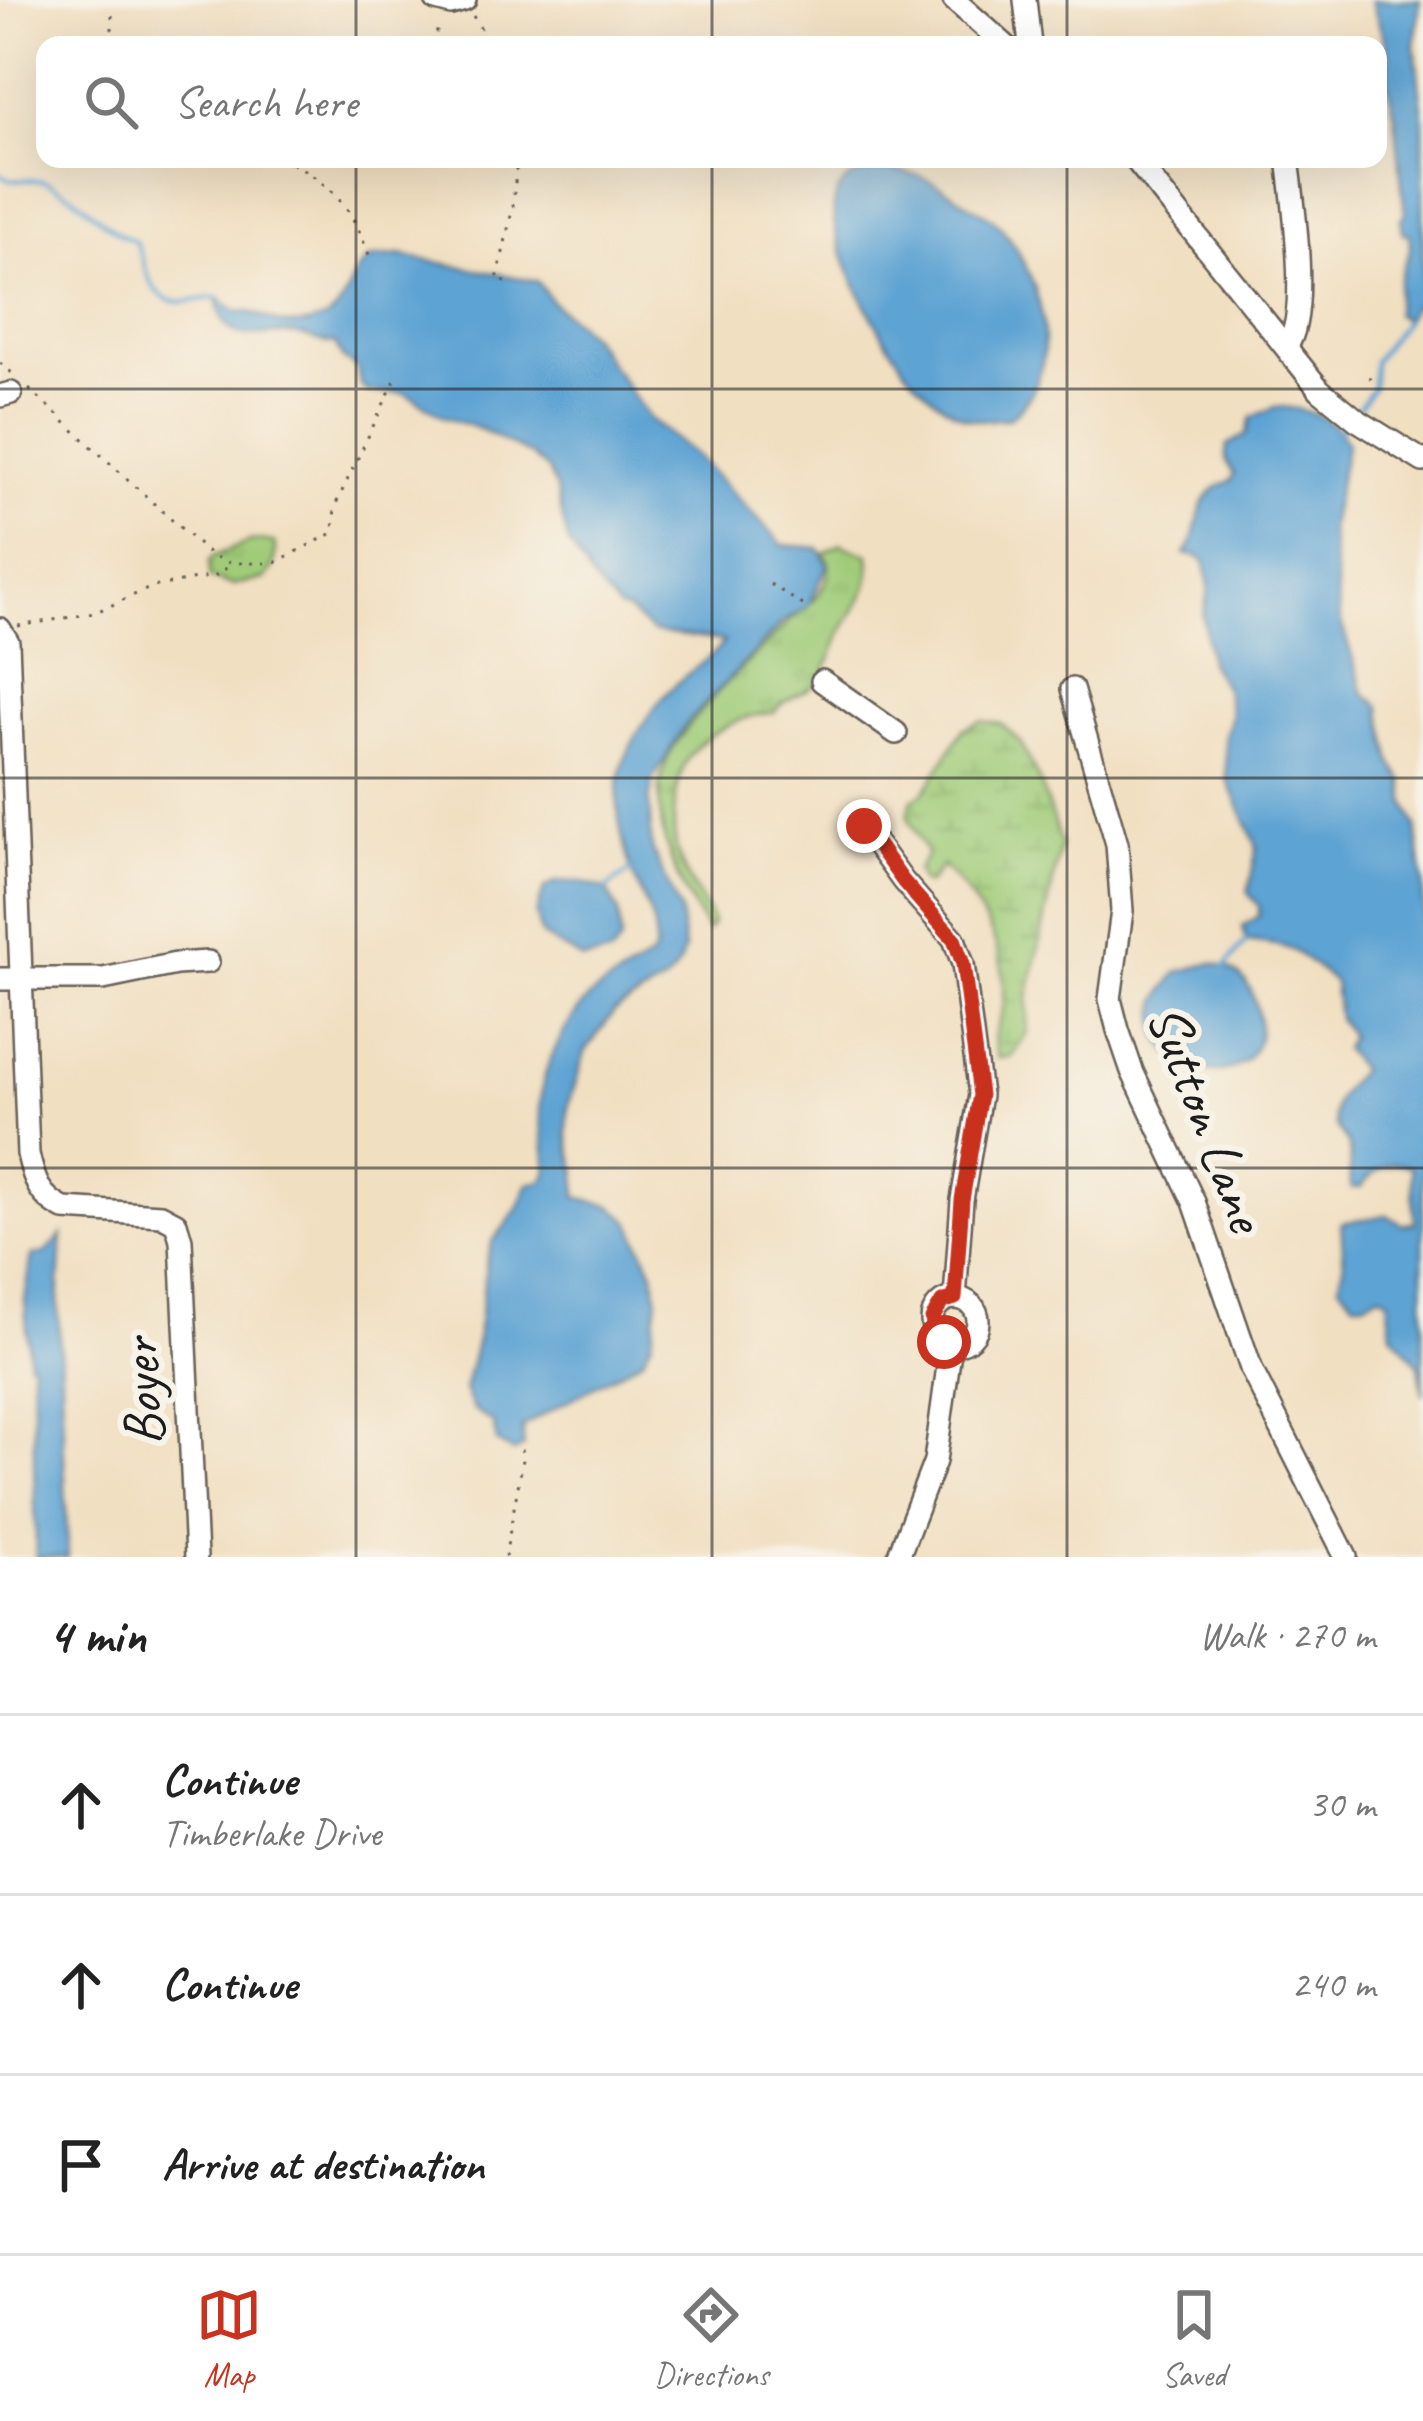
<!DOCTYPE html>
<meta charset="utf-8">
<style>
body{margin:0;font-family:Caveat,sans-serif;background:#f2f2f2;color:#222}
.stop{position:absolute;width:36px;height:36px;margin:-27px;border:9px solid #c8321e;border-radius:50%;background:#fff}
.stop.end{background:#c8321e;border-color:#fff;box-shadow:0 3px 12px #0008}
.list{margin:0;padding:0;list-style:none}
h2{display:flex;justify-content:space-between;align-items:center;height:156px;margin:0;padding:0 48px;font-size:51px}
h2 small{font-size:39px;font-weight:400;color:#767676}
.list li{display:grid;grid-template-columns:78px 1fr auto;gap:36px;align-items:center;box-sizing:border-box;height:180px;padding:0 48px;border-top:3px solid #e0e0e0}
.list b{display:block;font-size:45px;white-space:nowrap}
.list p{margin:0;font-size:39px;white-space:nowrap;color:#767676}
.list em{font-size:39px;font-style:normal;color:#767676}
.icon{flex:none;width:66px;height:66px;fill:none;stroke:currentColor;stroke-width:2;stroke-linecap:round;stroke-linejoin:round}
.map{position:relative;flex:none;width:1423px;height:1557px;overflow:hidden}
.search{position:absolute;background:#fff;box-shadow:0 12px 48px #0002;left:36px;right:36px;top:36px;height:132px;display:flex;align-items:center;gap:30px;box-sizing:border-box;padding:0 42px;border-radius:24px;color:#767676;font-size:45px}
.sheet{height:696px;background:#fff}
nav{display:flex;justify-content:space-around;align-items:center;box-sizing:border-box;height:168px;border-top:3px solid #e0e0e0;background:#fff;font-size:33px;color:#767676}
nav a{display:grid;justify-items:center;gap:6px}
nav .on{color:#c8321e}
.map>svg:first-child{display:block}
</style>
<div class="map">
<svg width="1423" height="1557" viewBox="0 0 1423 1557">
<defs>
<pattern id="grass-tufts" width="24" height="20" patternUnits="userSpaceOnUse" patternTransform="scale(3)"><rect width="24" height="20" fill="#a0cc79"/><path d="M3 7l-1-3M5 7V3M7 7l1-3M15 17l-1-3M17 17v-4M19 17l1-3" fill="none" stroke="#89af68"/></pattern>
<pattern id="wetland-marsh" width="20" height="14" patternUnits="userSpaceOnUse" patternTransform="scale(3)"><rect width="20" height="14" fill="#a0cc79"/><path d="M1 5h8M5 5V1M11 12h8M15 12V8" fill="none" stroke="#89af68"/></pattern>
</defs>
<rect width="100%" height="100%" fill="#f7f3e8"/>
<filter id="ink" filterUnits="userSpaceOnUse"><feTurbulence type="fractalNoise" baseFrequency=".00833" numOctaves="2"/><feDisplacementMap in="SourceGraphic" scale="24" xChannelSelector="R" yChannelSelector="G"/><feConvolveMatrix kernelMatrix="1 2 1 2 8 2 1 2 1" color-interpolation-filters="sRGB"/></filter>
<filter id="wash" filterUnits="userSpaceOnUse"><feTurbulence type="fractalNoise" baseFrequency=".004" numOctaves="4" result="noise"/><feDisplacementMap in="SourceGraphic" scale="48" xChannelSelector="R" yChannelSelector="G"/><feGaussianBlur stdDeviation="2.7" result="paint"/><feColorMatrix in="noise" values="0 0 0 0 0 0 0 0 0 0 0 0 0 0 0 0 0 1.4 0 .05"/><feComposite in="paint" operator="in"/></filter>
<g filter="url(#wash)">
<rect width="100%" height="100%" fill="#f1dfc1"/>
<g fill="url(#grass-tufts)" stroke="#5e744a" stroke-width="3">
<path d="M265 541 274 543C277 557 275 569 265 579L232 585 210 578 209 561 213 557 249 542Z"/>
<path d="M841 544 869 555C873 590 860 598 845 626 835 642 831 664 820 679 807 696 785 695 774 713 746 713 699 735 686 762 675 783 671 822 676 846 680 871 701 898 713 922L708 931C678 887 643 812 668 758 687 717 752 659 785 626 798 612 813 605 823 587 830 575 832 564 824 553Z"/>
</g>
<path fill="url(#wetland-marsh)" stroke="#5e744a" stroke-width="3" d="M981 721 1001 724 1021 743 1041 785 1061 844 1028 997 1027 1033 1011 1057 998 1058C988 1030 1002 1026 1004 1003 1008 948 979 902 942 866L928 884 922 883 917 871 927 854 908 817 911 801 925 791 963 729Z"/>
<g fill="#5da3d3" stroke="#3c6078" stroke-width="3">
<path d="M1371 0H1420L1415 46 1423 119V303L1413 306 1405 320 1395 314C1397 301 1397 285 1401 273 1408 253 1412 256 1409 234L1403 233 1401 218 1405 216 1395 116 1386 80 1389 53Z"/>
<path d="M887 169C930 176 935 182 970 205 978 210 987 214 994 220 1041 268 1071 371 1009 418 994 420 977 422 962 416 940 406 913 381 900 361 878 329 808 218 844 183 856 172 871 171 887 169Z"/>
<path d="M399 255 537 281 553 303 590 335 649 418 695 455 783 545 819 548 828 565 808 606 782 623 686 724 654 777 649 800 652 849 680 912 684 949 678 967 666 981 614 1012 585 1052 568 1107 567 1134 577 1172V1197L612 1206 630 1221 654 1274 658 1300 652 1340 643 1358 632 1365 522 1427 524 1447 514 1452 497 1442 493 1423 473 1410 464 1390 477 1339 487 1258 493 1241 518 1209 528 1184 543 1181 547 1173C547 1151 540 1129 540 1107 540 1071 565 1022 590 997 609 980 634 972 653 955 661 924 644 905 634 877 621 844 610 793 625 759 637 730 659 698 684 677 697 666 715 656 724 641L652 632 628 611 619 609 593 581 568 542 556 489 548 470 530 455 480 429 444 417 405 393 368 392 360 385 357 368 342 358 335 343C322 345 313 337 299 335 263 329 222 353 218 298L236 312C258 309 270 324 290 325 356 325 337 285 370 258Z"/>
<path d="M1274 407C1301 406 1335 417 1347 443L1330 526 1340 619 1364 693 1380 706 1392 763 1404 781 1406 803 1416 825 1423 885V1396L1419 1365 1392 1333 1388 1298 1379 1294 1367 1301H1354L1339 1284 1344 1267 1341 1223 1387 1215 1402 1224 1415 1223 1411 1167C1392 1158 1372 1172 1361 1187L1352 1188C1346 1173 1353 1162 1349 1147 1347 1140 1342 1137 1338 1130 1325 1105 1346 1086 1361 1070L1344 1049 1350 1036 1338 1018 1334 982C1293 950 1298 946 1246 941L1243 926 1259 916V906L1248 893 1257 847 1227 779 1225 736 1231 715 1225 688 1209 662 1203 615 1209 588 1205 561 1199 557 1185 554C1205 528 1189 495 1231 481L1234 475 1226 460 1227 446 1246 434 1251 418Z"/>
<path d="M556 882H580L606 889 618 911 621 941 611 955 583 960 541 935 536 914 544 889Z"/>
<path d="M1213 963C1238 970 1249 979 1256 1005 1281 1100 1142 1088 1158 1004 1160 993 1171 982 1177 972Z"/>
<path d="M62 1235 58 1305 68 1557H36L32 1363 29 1362 25 1300 32 1255 46 1253Z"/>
</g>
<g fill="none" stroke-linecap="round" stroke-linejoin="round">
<g stroke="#5da3d3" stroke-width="4.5">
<path d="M0 174C14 186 29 176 46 182 82 194 102 229 135 241 147 264 146 299 179 302 192 303 205 297 218 298"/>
<path d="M1359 407 1373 387 1374 361 1405 320"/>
<path d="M1339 430 1345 425"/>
<path d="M606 889 631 870"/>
<path d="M1222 971 1246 941"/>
</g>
</g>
</g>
<g filter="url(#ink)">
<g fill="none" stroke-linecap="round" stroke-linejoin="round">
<defs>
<g id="minor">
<path d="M436 0 451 4 465 0"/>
<path d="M954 0 1005 45"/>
<path d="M1025 0 1030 45"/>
<path d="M1135 159 1320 390 1357 420 1423 461"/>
<path d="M1287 345C1310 316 1293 198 1288 159"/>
<path d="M0 396 11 393"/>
<path d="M0 629 8 642 28 1154C34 1180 39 1197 64 1209L161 1215 176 1223 181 1240 196 1557"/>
<path d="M822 681 896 733"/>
<path d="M1072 689 1117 844 1122 911 1110 999 1118 1030 1132 1071 1194 1202 1252 1371 1346 1557"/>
<path d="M864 827 903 881 954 939 963 964 980 1095 962 1200 955 1298"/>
<path d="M0 979H103L176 964 208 962"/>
<circle cx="955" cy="1321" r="23"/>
<path d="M898 1557 935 1461 951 1344"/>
</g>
</defs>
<use href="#minor" stroke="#676056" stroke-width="26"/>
<g stroke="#676056" stroke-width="3" stroke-dasharray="3 9" stroke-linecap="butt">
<path d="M112 15V29L119 45"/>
<path d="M473 16 491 45"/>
<path d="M434 45 439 22"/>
<path d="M276 159 292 163 321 159"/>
<path d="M292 163C334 186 354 211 370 258"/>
<path d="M506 282 497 280 513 206 517 159"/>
<path d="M0 363 13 374"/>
<path d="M1369 378 1380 377"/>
<path d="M29 389 209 554 230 563H274L333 533 335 506 397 376"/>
<path d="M770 584 806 607"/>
<path d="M18 626 94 613 152 587 219 575 229 565"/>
<path d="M505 1557 524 1454 521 1450"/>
</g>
<use href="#minor" stroke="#fff" stroke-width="21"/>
</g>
</g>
<g fill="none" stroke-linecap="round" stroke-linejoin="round" filter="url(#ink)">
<path stroke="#c8321e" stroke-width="15" d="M864 826 903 881 954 939 963 964 980 1095 962 1200 955 1298 942 1302 932 1319 934 1333 944 1342"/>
</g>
<path fill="none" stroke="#1c1c1c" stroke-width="3" stroke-opacity="0.55" d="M356 0V45M712 0V45M1067 0V45M356 159V1557M712 159V1557M1067 159V1557M0 389H1423M0 778H1423M0 1168H1423"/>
<g text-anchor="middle" stroke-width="12" stroke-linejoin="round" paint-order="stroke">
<g font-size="57" fill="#1c1c1c" stroke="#f7f3e8">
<text transform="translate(1208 1117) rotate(69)" y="20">Sutton Lane</text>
<text transform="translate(140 1392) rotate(-93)" y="20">Boyer</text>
</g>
</g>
</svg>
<div class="stop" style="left:944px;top:1342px"></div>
<div class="stop end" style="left:864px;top:826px"></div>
<div class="search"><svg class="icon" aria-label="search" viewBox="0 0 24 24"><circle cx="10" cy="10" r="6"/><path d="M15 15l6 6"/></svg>Search here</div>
</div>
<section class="sheet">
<h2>4 min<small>Walk · 270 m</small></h2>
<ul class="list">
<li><svg class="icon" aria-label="ahead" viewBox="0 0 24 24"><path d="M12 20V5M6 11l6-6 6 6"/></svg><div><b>Continue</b><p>Timberlake Drive</p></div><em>30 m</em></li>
<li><svg class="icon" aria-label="ahead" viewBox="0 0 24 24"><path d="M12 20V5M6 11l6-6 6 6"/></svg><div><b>Continue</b></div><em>240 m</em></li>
<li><svg class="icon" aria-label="arrive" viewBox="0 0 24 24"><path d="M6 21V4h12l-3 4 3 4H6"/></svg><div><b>Arrive at destination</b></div></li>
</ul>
</section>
<nav>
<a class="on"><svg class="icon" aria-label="map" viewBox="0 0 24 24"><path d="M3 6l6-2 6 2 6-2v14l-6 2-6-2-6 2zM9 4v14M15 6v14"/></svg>Map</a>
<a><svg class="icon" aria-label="directions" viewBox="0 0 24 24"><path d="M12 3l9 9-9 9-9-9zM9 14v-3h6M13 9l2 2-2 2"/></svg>Directions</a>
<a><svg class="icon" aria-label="saved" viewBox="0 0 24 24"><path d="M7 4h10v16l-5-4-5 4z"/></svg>Saved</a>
</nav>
